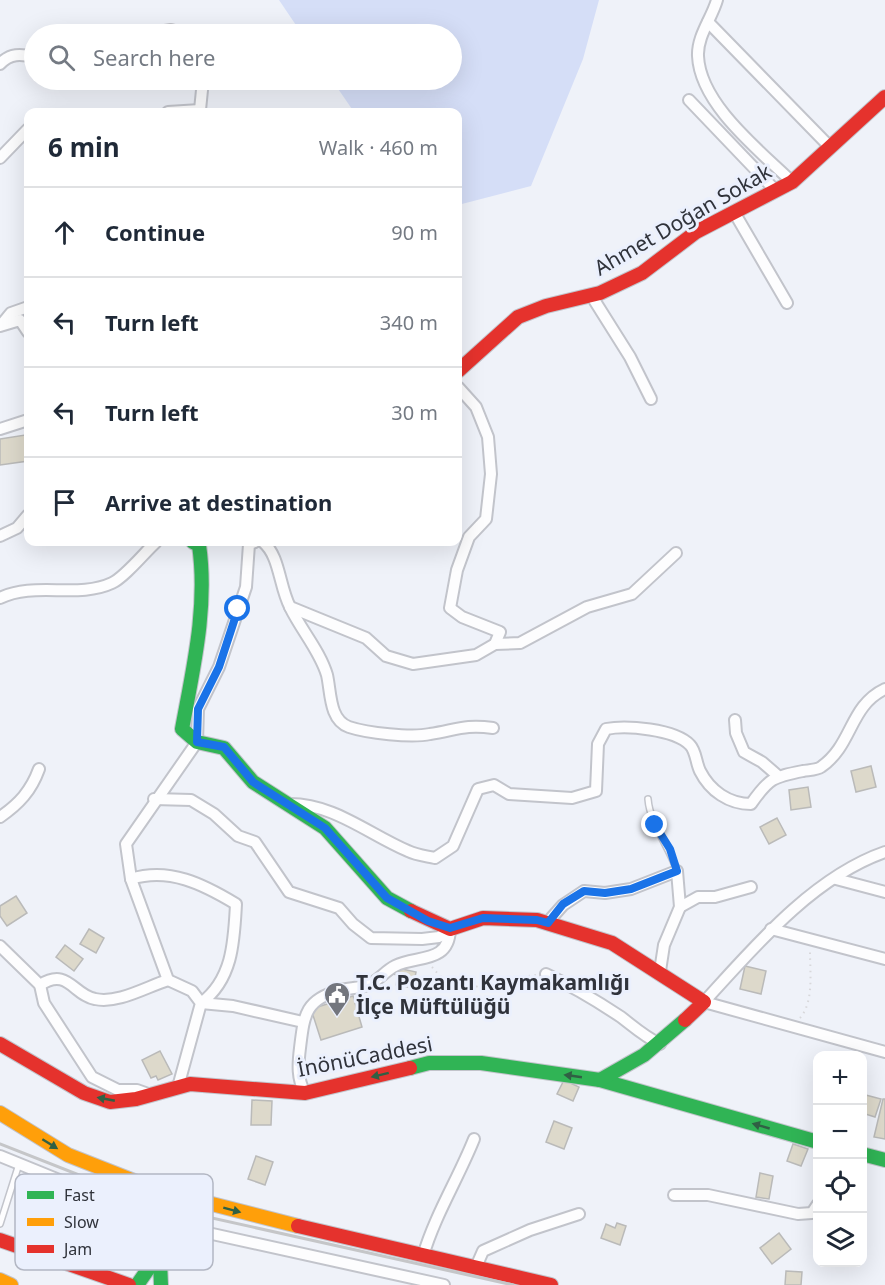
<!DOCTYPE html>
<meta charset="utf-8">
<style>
body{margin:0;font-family:"Noto Sans",sans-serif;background:#f6f6f7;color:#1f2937}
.controls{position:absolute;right:18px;bottom:18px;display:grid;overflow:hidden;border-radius:12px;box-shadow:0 6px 24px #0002}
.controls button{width:54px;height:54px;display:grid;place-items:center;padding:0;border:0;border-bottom:2px solid #e0e1e3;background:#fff;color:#1f2937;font:30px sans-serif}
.stop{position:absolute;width:18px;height:18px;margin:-14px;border:4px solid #1a73e8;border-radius:50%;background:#fff}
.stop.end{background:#1a73e8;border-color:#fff;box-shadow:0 2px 6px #0008}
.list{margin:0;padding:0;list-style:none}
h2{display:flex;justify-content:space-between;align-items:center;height:78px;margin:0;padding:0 24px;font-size:26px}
h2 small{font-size:20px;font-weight:400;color:#747a83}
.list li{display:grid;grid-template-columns:39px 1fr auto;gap:18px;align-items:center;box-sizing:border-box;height:90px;padding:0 24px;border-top:2px solid #e0e1e3}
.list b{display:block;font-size:22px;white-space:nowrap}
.list em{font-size:20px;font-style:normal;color:#747a83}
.icon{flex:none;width:33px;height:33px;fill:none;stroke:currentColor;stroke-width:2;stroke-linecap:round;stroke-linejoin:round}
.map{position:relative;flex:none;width:885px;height:1285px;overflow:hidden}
.search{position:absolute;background:#fff;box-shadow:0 6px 24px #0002;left:24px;top:24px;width:438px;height:66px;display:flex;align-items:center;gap:15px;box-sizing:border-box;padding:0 21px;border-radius:33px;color:#747a83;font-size:22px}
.panel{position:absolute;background:#fff;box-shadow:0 6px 24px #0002;left:24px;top:108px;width:438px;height:438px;border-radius:12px}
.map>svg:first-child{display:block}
</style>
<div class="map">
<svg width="885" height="1285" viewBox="0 0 885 1285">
<rect width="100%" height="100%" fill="#eff2f9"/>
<path fill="#d5def7" d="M279 0H599L583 59 531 186 458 205V112H354L332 80H452V34H302Z"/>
<g fill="#ddd9cb" stroke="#babab9" stroke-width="1.5">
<path d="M25 435 28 461 0 465V439Z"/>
<path d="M871 766 876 787 856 792 851 771Z"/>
<path d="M808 787 811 807 791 810 789 790Z"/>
<path d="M777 818 786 835 769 844 760 827Z"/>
<path d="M16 896 27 913 7 926 0 916V906Z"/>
<path d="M89 929 104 938 96 953 80 944Z"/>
<path d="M65 945 83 959 74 971 56 957Z"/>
<path d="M745 966 766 971 761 994 740 989Z"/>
<path d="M393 967 416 972 413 988 396 985 398 975 392 974Z"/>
<path d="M353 996 362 1027 321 1040 311 1009Z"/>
<path d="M160 1051 172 1074 158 1080 156 1076 151 1078 142 1060Z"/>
<path d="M564 1080 579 1087 573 1101 557 1094Z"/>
<path d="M862 1094 881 1099 875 1117 862 1113Z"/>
<path d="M883 1099H885V1139L874 1137Z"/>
<path d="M252 1100 272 1101 271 1125H251Z"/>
<path d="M554 1121 572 1128 564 1149 546 1142Z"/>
<path d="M793 1144 808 1149 801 1166 787 1161Z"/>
<path d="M256 1156 273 1162 265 1185 248 1179Z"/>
<path d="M760 1173 773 1176 769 1199 756 1197Z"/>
<path d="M617 1223 626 1226 620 1245 601 1238 606 1224 615 1228Z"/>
<path d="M779 1233 791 1249 772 1264 760 1248Z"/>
<path d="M786 1271 802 1272 801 1285H785Z"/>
</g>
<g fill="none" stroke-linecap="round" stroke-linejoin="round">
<defs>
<g id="lane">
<path d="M648 799C650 824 669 846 677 871"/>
<path d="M0 1224 19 1164"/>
</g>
<g id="street">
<path d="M717 0C712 18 697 36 698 56 700 104 759 150 792 182"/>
<path d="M708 22 830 147"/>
<path d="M146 34 171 30 186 34"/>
<path d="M0 64C10 53 21 54 34 57"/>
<path d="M689 100 775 190"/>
<path d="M168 112 200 110 201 112"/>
<path d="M197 112 200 110 203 80"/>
<path d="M0 158 28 129"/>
<path d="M734 212 787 303"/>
<path d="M591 295 630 357 651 399"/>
<path d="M1 325 11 313 28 307"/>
<path d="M0 326 20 320 28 332"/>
<path d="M0 429 28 420"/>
<path d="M0 536 17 528 28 515"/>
<path d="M263 542C280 556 279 586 290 607 301 630 320 651 327 675 331 692 329 720 349 727 367 733 411 738 430 734 456 730 465 724 493 728"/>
<path d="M0 598C34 581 78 599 112 583 125 577 145 552 156 542"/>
<path d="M290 607 366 638 386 656 413 664 476 655 495 644 500 632 462 617 450 608 457 570 469 537 486 519 491 474 488 437 476 407 458 387"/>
<path d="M495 644 520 643 587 607 632 594 676 553"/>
<path d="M735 720 736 733 744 752 762 762 777 775"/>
<path d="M154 799 191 800 214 814 238 836 255 842 289 892 339 908 353 924 371 938 422 939 439 937 450 929C449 964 417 955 395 966 385 971 378 981 368 985 360 988 349 988 341 990 305 999 304 1015 300 1048 298 1064 297 1079 305 1093"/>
<path d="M288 804C333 803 368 834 408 851 416 855 426 856 435 858L453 846 478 789 494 785 509 794 572 798 596 791 598 744 606 729C626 725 675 729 690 745 696 751 696 763 700 771 710 791 729 804 751 804 769 778 773 777 803 771 809 770 817 770 821 767 853 745 849 706 885 689"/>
<path d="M0 817C19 804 31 791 39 769"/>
<path d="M885 852C813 877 754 947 704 1002L885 1052"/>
<path d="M131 879C169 867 203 884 236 904 234 941 233 979 201 1003"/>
<path d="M836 879 885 892"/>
<path d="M680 907 698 897H715L751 887"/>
<path d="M547 923 563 905 584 891 605 893 631 889 677 871 680 907 664 945 660 971"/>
<path d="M771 929 885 959"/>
<path d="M0 946 40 985 44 1003 92 1077 118 1090H137L151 1095"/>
<path d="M546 974C572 986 597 1001 621 1017 634 1027 645 1037 660 1044"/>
<path d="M40 985C68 967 73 995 95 999 118 1004 146 987 168 980"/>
<path d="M201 1003 233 1006 303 1022"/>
<path d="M178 1087 201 1003 192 991 168 980 131 879 126 844 197 742 198 709 219 667 246 587 249 544 255 542"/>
<path d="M0 1156 167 1224 444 1285"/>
<path d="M674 1195H708L798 1214 812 1213 818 1204"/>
<path d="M423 1256C435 1215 458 1179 474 1139"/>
<path d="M476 1267 483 1251 530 1230 579 1214"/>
</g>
<g id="fast">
<path d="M193 542 199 545C208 607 193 669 182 729L197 742 224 748 253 782 325 828 387 898 411 911"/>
<path d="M410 1068 429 1063H481L600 1080 818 1142"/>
<path d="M600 1080 644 1055 685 1020"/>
<path d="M862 1154 885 1160"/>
<path d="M157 1190 161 1285"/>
<path d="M137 1285 158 1255"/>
</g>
<g id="slow">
<path d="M0 1113 68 1155 157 1190 298 1226"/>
<path d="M0 1280 11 1285"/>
</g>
<g id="jam">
<path d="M458 371 518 317 546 306 600 293 642 273 696 232 792 182 885 97"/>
<path d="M411 911 450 929 483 918 537 920 612 943 704 1002 685 1020"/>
<path d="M0 1044 84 1093 110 1102 136 1099 190 1084 305 1093 410 1068"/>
<path d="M298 1226 551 1285"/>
<path d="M0 1240 129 1285"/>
</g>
</defs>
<use href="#lane" stroke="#c2c4cb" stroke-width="8"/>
<use href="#street" stroke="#c2c4cb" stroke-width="14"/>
<use href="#fast" stroke="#c2c4cb" stroke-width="16"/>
<use href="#slow" stroke="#c2c4cb" stroke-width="16"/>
<use href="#jam" stroke="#c2c4cb" stroke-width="16"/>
<g stroke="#d8d8db" stroke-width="2" stroke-dasharray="1.5 4.5" stroke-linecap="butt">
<path d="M432 967 439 975 465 992 491 980 537 975"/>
<path d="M800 1018C814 1002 810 972 810 951"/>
</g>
<use href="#lane" stroke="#fdfdfe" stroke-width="5"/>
<use href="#street" stroke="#fdfdfe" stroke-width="10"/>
<use href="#fast" stroke="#30b455" stroke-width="14"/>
<use href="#slow" stroke="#ff9f0a" stroke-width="14"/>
<use href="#jam" stroke="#e5322d" stroke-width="14"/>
<path stroke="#c5c6c8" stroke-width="3" d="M0 1144 158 1206 513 1285"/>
</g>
<defs><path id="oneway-solid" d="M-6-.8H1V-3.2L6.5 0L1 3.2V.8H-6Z" transform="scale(1.5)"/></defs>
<g fill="#306044">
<use href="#oneway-solid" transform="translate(380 1075) rotate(166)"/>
<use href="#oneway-solid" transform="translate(573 1076) rotate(-172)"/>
<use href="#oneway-solid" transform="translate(106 1099) rotate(-169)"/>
<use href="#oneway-solid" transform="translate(761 1126) rotate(-164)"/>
<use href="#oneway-solid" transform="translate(50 1144) rotate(32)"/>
<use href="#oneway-solid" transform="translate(232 1210) rotate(15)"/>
</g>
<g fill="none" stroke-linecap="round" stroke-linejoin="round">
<path stroke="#1a73e8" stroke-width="8" d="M238 609 219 667 198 709 197 742 224 747 253 782 325 828 387 898 428 921 450 928 483 918 537 920 548 923 563 904 584 891 605 893 631 889 677 871 670 849 655 825"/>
</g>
<defs>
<symbol id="civic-pin" viewBox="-11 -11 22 30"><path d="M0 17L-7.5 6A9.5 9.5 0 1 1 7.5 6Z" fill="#73767e" stroke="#ebf0fd"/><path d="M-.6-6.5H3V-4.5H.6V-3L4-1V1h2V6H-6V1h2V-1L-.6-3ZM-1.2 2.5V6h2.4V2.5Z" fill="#fff"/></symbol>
</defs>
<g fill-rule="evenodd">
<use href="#civic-pin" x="322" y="980" width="30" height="40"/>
</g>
<g text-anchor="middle" stroke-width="6" stroke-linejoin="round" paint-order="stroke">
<g font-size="21" fill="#30333b" stroke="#ebf0fd">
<text transform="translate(683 220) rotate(-30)" y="7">Ahmet Doğan Sokak</text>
<text transform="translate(365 1057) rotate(-11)" y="7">İnönüCaddesi</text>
</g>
<g font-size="21" font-weight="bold" fill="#30333b" stroke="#ebf0fd" text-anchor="start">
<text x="356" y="990">T.C. Pozantı Kaymakamlığı<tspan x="356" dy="24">İlçe Müftülüğü</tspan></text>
</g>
</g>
<rect x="15" y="1174" width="198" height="96" rx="9" fill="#ebf0fd" stroke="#b3b7c3" stroke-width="1.5"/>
<rect x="27" y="1191" width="27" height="8" fill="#30b455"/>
<rect x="27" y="1218" width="27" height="8" fill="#ff9f0a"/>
<rect x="27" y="1245" width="27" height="8" fill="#e5322d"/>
<g font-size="16" fill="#30333b">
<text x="64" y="1201">Fast</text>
<text x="64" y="1228">Slow</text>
<text x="64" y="1255">Jam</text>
</g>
</svg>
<div class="controls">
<button>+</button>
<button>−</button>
<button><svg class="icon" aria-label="locate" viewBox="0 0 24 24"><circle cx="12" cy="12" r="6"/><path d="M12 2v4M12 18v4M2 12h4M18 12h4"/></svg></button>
<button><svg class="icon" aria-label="layers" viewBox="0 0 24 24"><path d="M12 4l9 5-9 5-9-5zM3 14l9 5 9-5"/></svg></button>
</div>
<div class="stop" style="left:238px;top:609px"></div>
<div class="stop end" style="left:655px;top:825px"></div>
<div class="search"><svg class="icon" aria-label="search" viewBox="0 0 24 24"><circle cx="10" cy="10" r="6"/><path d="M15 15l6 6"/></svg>Search here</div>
<section class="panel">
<h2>6 min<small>Walk · 460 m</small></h2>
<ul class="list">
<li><svg class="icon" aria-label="ahead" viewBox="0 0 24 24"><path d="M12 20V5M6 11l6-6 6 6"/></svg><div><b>Continue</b></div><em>90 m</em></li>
<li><svg class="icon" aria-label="left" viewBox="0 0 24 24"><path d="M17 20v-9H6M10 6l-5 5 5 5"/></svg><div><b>Turn left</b></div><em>340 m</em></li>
<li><svg class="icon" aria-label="left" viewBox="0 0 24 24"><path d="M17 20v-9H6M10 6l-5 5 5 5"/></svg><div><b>Turn left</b></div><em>30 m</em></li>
<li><svg class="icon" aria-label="arrive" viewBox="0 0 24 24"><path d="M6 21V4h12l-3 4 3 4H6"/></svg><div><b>Arrive at destination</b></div></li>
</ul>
</section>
</div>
